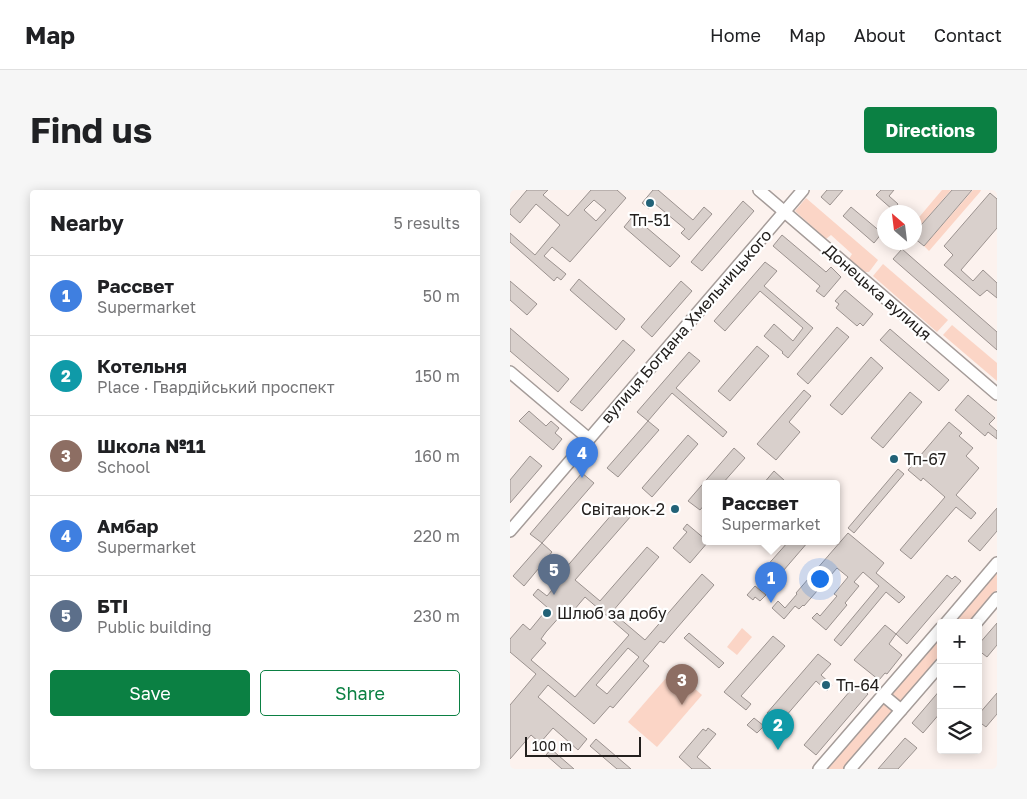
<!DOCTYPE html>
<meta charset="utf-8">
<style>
body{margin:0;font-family:"Golos Text",sans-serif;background:#f6f6f6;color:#202124}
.controls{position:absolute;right:15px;bottom:15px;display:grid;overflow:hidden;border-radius:5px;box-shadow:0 2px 12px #0003}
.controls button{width:45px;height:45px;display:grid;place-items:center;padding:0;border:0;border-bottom:1px solid #e0e0e0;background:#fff;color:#202124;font:25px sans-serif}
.compass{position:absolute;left:367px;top:15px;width:45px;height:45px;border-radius:50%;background:#fff;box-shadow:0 2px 12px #0003;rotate:332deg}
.scale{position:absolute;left:15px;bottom:12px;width:116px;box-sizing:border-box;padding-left:5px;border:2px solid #23201e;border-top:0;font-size:14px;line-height:18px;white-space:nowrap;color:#23201e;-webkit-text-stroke:4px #fff;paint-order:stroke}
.you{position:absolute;left:309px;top:388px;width:18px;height:18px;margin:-12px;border:4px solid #fff;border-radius:50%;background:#1a73e8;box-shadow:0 0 0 8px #1a73e833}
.badge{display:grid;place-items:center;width:32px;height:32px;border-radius:50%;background:#0b8043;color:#fff;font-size:16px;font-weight:700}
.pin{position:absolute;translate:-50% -41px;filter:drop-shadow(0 1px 2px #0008)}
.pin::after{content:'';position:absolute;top:26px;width:18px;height:15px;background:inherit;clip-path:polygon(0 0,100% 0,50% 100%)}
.popup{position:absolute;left:192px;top:290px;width:138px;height:65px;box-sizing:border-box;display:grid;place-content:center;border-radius:5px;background:#fff;filter:drop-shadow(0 1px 4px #0005);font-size:16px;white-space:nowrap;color:#757577}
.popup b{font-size:19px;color:#202124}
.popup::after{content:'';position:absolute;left:50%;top:100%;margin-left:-10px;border:10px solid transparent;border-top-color:#fff}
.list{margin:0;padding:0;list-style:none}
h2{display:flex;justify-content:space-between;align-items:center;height:65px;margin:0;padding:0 20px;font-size:21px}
h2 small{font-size:16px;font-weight:400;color:#757577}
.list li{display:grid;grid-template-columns:32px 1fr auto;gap:15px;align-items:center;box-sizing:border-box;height:80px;padding:0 20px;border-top:1px solid #e0e0e0}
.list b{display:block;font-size:19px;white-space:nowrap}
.list p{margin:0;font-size:16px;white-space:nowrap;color:#757577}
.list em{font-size:16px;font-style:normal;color:#757577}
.actions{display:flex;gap:10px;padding:15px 20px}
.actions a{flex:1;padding:11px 0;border:1px solid #0b8043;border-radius:5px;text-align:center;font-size:18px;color:#0b8043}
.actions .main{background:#0b8043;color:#fff}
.icon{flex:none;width:28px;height:28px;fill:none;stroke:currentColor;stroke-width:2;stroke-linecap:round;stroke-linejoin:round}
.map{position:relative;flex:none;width:487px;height:579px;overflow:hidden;border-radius:5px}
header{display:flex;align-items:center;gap:30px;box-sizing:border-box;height:70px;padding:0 25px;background:#fff;border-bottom:1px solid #e0e0e0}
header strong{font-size:24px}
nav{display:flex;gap:28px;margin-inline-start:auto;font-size:18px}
.intro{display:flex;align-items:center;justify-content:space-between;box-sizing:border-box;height:120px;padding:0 30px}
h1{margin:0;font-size:35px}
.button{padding:12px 22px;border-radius:5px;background:#0b8043;color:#fff;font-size:18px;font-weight:700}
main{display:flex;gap:30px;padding:0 30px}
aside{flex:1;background:#fff;border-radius:5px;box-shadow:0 2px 12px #0003}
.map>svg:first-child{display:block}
</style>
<header>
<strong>Map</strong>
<nav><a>Home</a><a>Map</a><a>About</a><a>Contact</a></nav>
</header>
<div class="intro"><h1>Find us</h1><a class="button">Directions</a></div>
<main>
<aside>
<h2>Nearby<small>5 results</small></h2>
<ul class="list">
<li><span class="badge" style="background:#3f7fe0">1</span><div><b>Рассвет</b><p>Supermarket</p></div><em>50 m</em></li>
<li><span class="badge" style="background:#0f9aa8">2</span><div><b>Котельня</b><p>Place · Гвардійський проспект</p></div><em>150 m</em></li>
<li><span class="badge" style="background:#8d6e63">3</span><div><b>Школа №11</b><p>School</p></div><em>160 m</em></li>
<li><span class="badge" style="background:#3f7fe0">4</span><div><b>Амбар</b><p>Supermarket</p></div><em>220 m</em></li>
<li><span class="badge" style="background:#5c6f8a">5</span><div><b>БТІ</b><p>Public building</p></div><em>230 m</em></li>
</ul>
<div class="actions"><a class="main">Save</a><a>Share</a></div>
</aside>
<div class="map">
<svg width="487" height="579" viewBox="0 0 487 579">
<rect width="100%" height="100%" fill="#fcf2ee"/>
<g fill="#fbd5c6">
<path d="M432 0H441L405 42V32Z"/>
<path d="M463 0H471L470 2 419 61 414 56Z"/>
<path d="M296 8 368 70 359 82H355L339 69 342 64 321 45 316 49 285 21Z"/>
<path d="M373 74 438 130 427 142 363 86Z"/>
<path d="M442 135 487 173V191L433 145Z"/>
<path d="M487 379V400L459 433H441Z"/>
<path d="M232 438 242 447 227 465 217 457Z"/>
<path d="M431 445V466L393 510 389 511C385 508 383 506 382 502Z"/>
<path d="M163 480 192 505 147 557 118 532Z"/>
<path d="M372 514C377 514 383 517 381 524L333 579H315Z"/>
</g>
<g fill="#d9d0cc" stroke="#9b928f" fill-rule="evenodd">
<path d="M17 0H38L33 5 58 26 81 0H107L116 8 60 72 42 57 34 66 56 84 51 90 47 87 44 91 0 52V43L25 65 50 35 26 14 10 33 0 24V20ZM84 10 96 20 86 31 74 20Z"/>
<path d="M143 0H148L183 30 194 17 202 24 179 50 171 43 175 39 144 13 139 19 132 13Z"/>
<path d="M317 0H333L320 15 311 7Z"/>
<path d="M371 0H384L379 6 388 14 383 20 366 5Z"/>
<path d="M442 0H462L414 56 404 48V43Z"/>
<path d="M480 3 487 9V38L451 80 463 91 473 80 487 93V108L477 100 470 106 434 75 443 65 434 56Z"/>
<path d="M233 11 244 21 192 81 181 72Z"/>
<path d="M341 17 372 43 364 53 333 26Z"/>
<path d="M123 26 170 66 160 77 114 37Z"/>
<path d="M272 45 316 82 321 77 331 87 314 107 306 101 310 96 263 56Z"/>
<path d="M392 59 487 142V160L383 69Z"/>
<path d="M255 72 267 81 254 96 303 138 278 168 272 163 273 162 254 146 264 134 283 151 293 138 250 101 215 141 204 131Z"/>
<path d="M69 89 115 129 106 140 60 100Z"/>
<path d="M0 91 27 114 17 125 0 110Z"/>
<path d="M171 91 182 101 142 147 131 137Z"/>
<path d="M335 100 363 124 353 136 350 133 347 136 326 118 329 114 325 111Z"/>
<path d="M327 137 339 147 298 194 287 184Z"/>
<path d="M0 138 59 189 48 202 0 161Z"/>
<path d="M380 139 439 190 429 201 370 150Z"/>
<path d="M113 150 125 160 72 221 60 212Z"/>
<path d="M247 156 259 166 220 211 208 201Z"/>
<path d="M179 162 190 171 166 198 217 242 213 247 162 203 138 231 127 222Z"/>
<path d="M361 167 373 178 332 225 320 215Z"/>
<path d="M294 200 301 206 279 232 290 242 266 270 247 254Z"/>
<path d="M400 202 412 212 373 258 361 248Z"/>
<path d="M458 205 485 228 479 234 487 241V249L478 242 475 246 445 220Z"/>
<path d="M19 221 36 236 41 231 49 238 45 243 52 249 43 260 9 231Z"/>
<path d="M138 231 149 240 108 287 97 278Z"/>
<path d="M439 232 452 243 449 246 463 258 456 266 469 278 446 305 466 323 461 329 446 317 401 369 390 360 435 307 413 288 411 291 398 280Z"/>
<path d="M178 245 188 254 142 307 132 298Z"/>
<path d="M224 258 235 268 212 294H196V313L190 320 178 311Z"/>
<path d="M20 266 32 276 0 313V290Z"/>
<path d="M388 279 394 284 344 343 338 338Z"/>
<path d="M264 281 275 291 272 294H253Z"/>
<path d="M72 283 84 293 32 353 20 344Z"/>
<path d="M109 316 121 326 65 390 90 411 137 357 149 367 102 422 135 450 192 384 204 395 154 453 150 451 140 463 133 471 139 476 103 518 100 516 84 534 38 495 28 507 77 549 68 560 43 538 30 553 21 545 0 569V515L26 484 0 462V449L13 434 20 440 38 418 23 405 28 399 37 406 52 388 34 372 14 396 3 386 32 353 42 362 38 367 54 380ZM75 407 119 445 65 507 21 470 36 453 31 449 36 442 53 423 58 427ZM118 458 129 467 97 504 86 495Z"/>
<path d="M487 318V341L470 361 458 351Z"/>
<path d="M177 334 196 350V352H198L180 373 163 358 177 342 173 339Z"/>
<path d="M338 343 374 373 366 383 395 407 389 413 376 402 331 456 324 450 369 396 353 382 344 392 349 396 335 413 337 415 316 440 302 428 307 423 310 426 327 406 324 404 338 387 327 378 294 416 293 415 289 419 285 416 274 429 262 418 268 411 275 418 287 404 286 403Z"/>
<path d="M278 352H298L267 388 255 378Z"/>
<path d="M437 385 442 389 445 386 451 391 397 454 386 444Z"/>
<path d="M245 396 256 405 250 411 245 407 243 410 237 405Z"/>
<path d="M487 433V455L477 467 468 460V455Z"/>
<path d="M375 435 386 444 379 454 392 465 377 484 375 483 369 490 344 470Z"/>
<path d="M179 443 214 473 209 478 174 448Z"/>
<path d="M263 446 275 456 231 506 241 514 236 520 214 502Z"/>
<path d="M308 464 321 474 311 485 322 495 317 501 306 491 269 534 257 523Z"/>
<path d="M346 494 358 504 306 565 294 555Z"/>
<path d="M431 499V522L413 543 402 533Z"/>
<path d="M487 503V524L476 537 468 531V525Z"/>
<path d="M244 528 254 536 247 543 237 535Z"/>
<path d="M198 538 206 544 187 567 201 579H182L169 567 193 539 196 541Z"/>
<path d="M395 548 407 558 388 579H368Z"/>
<path d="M86 549 121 579H107L80 556Z"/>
<path d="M41 559 64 579H52L36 565Z"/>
</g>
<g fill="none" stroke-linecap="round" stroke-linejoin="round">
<defs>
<g id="secondary">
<path d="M249 0 487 204"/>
<path d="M0 182 79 249"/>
<path d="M0 341 293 0"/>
<path d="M436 433 487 373"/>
<path d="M466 433 487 408"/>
<path d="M373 505 391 520"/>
<path d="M309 579 431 438"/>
<path d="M340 579 431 474"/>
</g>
</defs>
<use href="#secondary" stroke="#a59c99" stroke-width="14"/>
<use href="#secondary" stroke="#fff" stroke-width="11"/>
</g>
<g fill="#226277" stroke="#fff" stroke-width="2">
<circle cx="140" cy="13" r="5"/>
<circle cx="384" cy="269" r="5"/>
<circle cx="165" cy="319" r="5"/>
<circle cx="37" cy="423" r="5"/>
<circle cx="316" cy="495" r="5"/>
</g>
<g text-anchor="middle" stroke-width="4.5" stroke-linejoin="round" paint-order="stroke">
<g font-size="16" fill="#23201e" stroke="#fff" text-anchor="start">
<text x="140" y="36" text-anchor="middle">Тп-51</text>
<text x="394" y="275">Тп-67</text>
<text x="155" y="325" text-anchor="end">Світанок-2</text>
<text x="47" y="429">Шлюб за добу</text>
<text x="326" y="501">Тп-64</text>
</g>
<g font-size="16" fill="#23201e" stroke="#fff">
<text transform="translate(368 102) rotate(41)" y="6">Донецька вулиця</text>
<text transform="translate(176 136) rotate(-49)" y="6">вулиця Богдана Хмельницького</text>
</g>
</g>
</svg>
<div class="controls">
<button>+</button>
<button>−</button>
<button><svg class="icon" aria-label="layers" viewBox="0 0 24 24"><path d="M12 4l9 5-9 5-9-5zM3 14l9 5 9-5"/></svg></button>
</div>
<svg class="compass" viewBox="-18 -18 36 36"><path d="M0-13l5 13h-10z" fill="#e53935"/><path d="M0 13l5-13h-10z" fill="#757577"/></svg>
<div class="scale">100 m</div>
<div class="you"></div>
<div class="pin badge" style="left:261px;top:413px;background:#3f7fe0">1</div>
<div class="popup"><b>Рассвет</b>Supermarket</div>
<div class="pin badge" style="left:268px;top:560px;background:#0f9aa8">2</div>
<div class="pin badge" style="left:172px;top:515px;background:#8d6e63">3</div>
<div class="pin badge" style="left:72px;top:288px;background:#3f7fe0">4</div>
<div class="pin badge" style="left:44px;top:405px;background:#5c6f8a">5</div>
</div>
</main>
